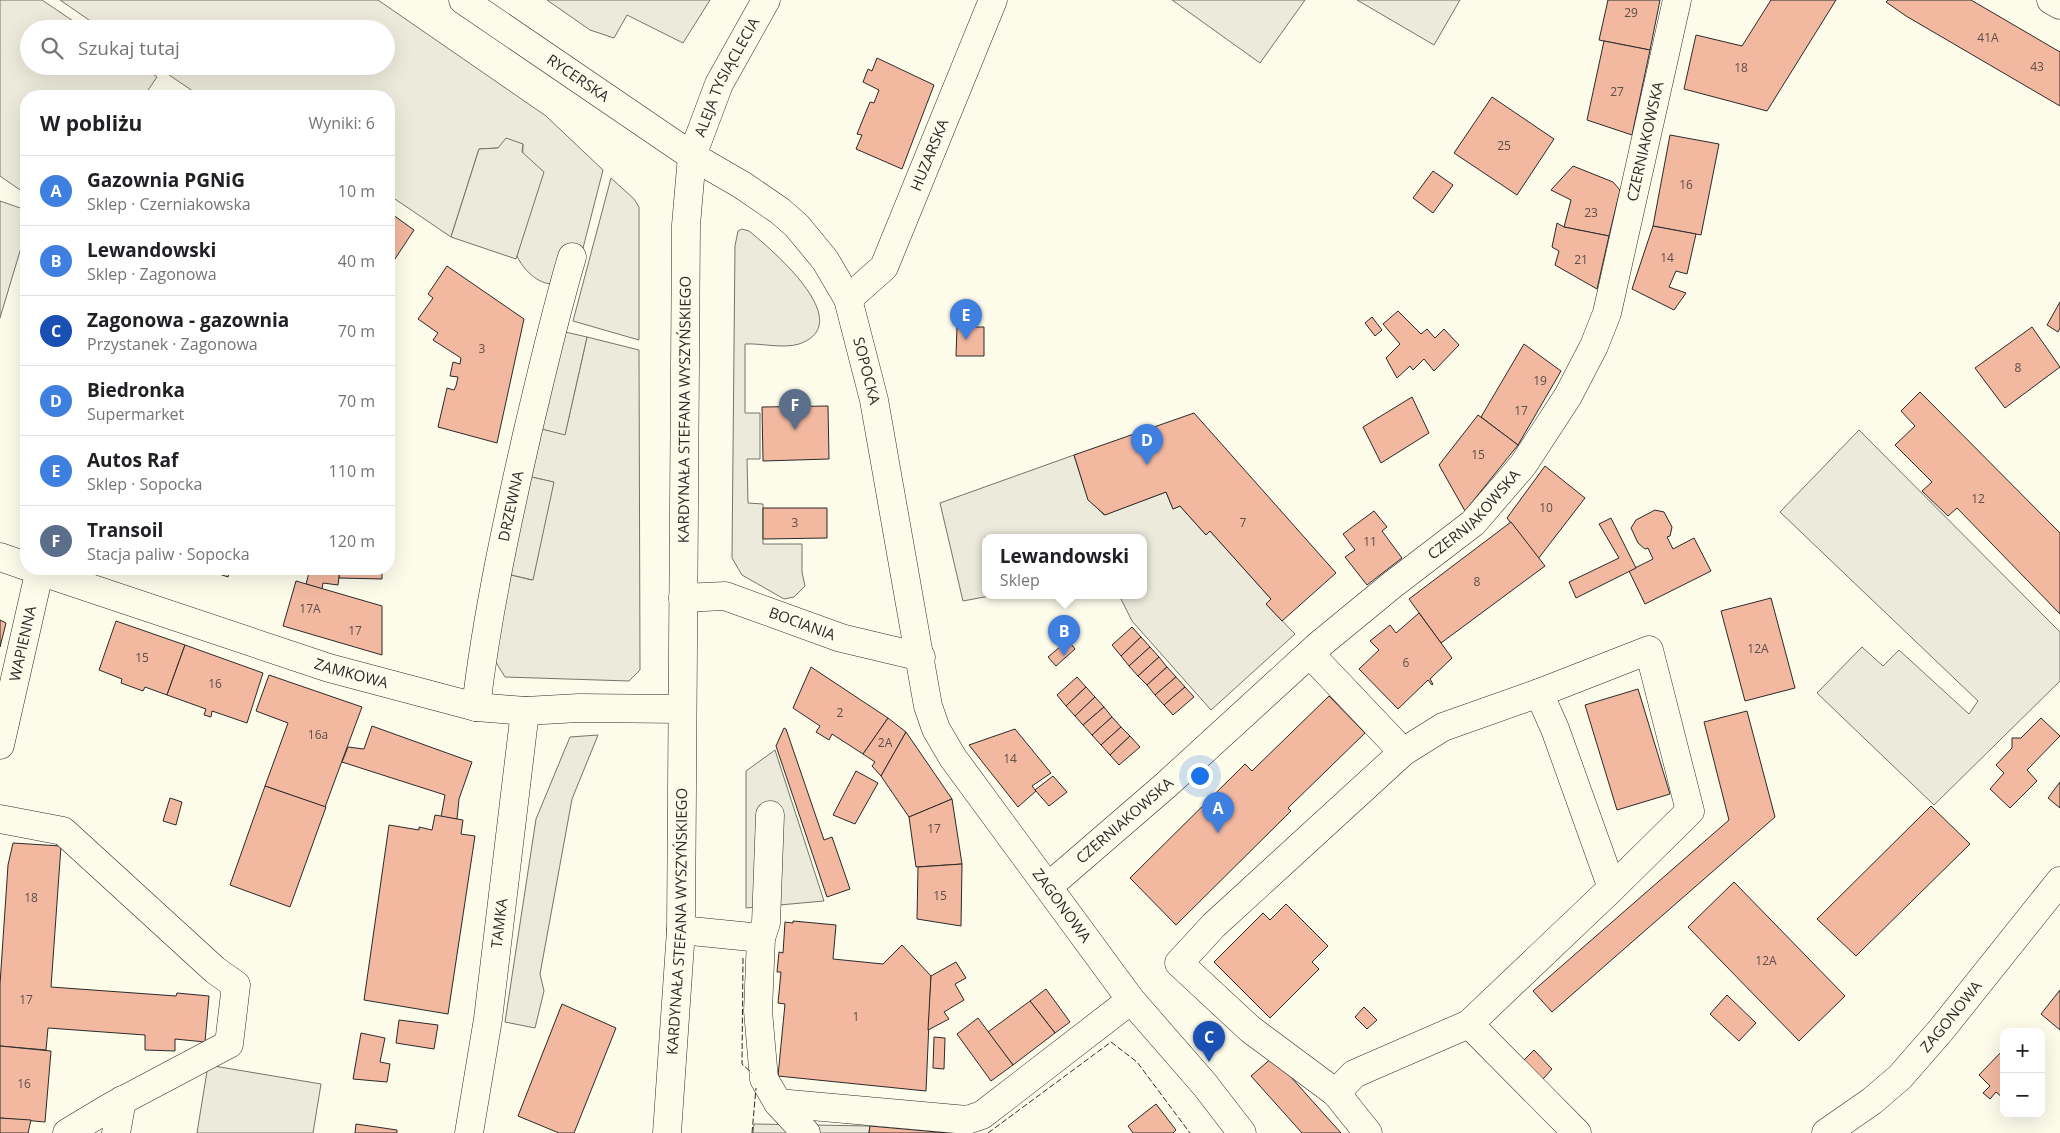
<!DOCTYPE html>
<html lang="pl">
<meta charset="utf-8">
<style>
body{margin:0;font-family:"Open Sans",sans-serif;background:#f2f2f2;color:#202124}
.controls{position:absolute;right:15px;bottom:15px;display:grid;overflow:hidden;border-radius:10px;box-shadow:0 5px 20px #0002}
.controls button{width:45px;height:45px;display:grid;place-items:center;padding:0;border:0;border-bottom:1px solid #e0e0e0;background:#fff;color:#202124;font:25px sans-serif}
.you{position:absolute;left:1199px;top:775px;width:18px;height:18px;margin:-12px;border:4px solid #fff;border-radius:50%;background:#1a73e8;box-shadow:0 0 0 8px #1a73e833}
.badge{display:grid;place-items:center;width:32px;height:32px;border-radius:50%;background:#c62828;color:#fff;font-size:16px;font-weight:700}
.pin{position:absolute;translate:-50% -41px;filter:drop-shadow(0 1px 2px #0008)}
.pin::after{content:'';position:absolute;top:26px;width:18px;height:15px;background:inherit;clip-path:polygon(0 0,100% 0,50% 100%)}
.popup{position:absolute;left:982px;top:534px;width:165px;height:65px;box-sizing:border-box;display:grid;place-content:center;border-radius:10px;background:#fff;filter:drop-shadow(0 1px 4px #0005);font-size:16px;white-space:nowrap;color:#757577}
.popup b{font-size:19px;color:#202124}
.popup::after{content:'';position:absolute;left:50%;top:100%;margin-left:-10px;border:10px solid transparent;border-top-color:#fff}
.list{margin:0;padding:0;list-style:none}
h2{display:flex;justify-content:space-between;align-items:center;height:65px;margin:0;padding:0 20px;font-size:21px}
h2 small{font-size:16px;font-weight:400;color:#757577}
.list li{display:grid;grid-template-columns:32px 1fr auto;gap:15px;align-items:center;box-sizing:border-box;height:70px;padding:0 20px;border-top:1px solid #e0e0e0}
.list b{display:block;font-size:19px;white-space:nowrap}
.list p{margin:0;font-size:16px;white-space:nowrap;color:#757577}
.list em{font-size:16px;font-style:normal;color:#757577}
.icon{flex:none;width:28px;height:28px;fill:none;stroke:currentColor;stroke-width:2;stroke-linecap:round;stroke-linejoin:round}
.map{position:relative;flex:none;width:2060px;height:1133px;overflow:hidden}
.search{position:absolute;background:#fff;box-shadow:0 5px 20px #0002;left:20px;top:20px;width:375px;height:55px;display:flex;align-items:center;gap:12px;box-sizing:border-box;padding:0 18px;border-radius:28px;color:#757577;font-size:19px}
.panel{position:absolute;background:#fff;box-shadow:0 5px 20px #0002;left:20px;top:90px;width:375px;height:485px;border-radius:20px}
.map>svg:first-child{display:block}
</style>
<div class="map">
<svg width="2060" height="1133" viewBox="0 0 2060 1133">
<rect width="100%" height="100%" fill="#fdfbea"/>
<g fill="#ecebdb" stroke="#74746e">
<path d="M0 0H42L85 29H29V66H142L157 77 144 96H26V194L0 176Z"/>
<path d="M60 0H378L546 116 603 170 582 252 553 284C537 284 523 269 517 256L520 244 523 144 504 143 498 148 479 149 451 237 389 195V96H200L156 66H386V29H102Z"/>
<path d="M547 0H710L683 43 627 15 614 38 590 30Z"/>
<path d="M1172 0H1305L1260 63Z"/>
<path d="M611 178 634 199 639 207V340L573 321Z"/>
<path d="M0 201 26 210V231L0 318Z"/>
<path d="M742 229 749 231C771 249 859 323 799 344 783 349 761 343 745 344V413H760V459H747L748 503 763 504V544H802V572L805 586 794 597 784 599 742 575 732 558 735 246 738 231Z"/>
<path d="M587 337 639 350 640 670 629 681 505 677 494 659 507 574 532 580 553 482 527 476 538 428 565 434Z"/>
<path d="M208 1065 321 1084 313 1133H197Z"/>
</g>
<g fill="#eceadb" stroke="#74746e">
<path d="M1357 0H1460L1434 45Z"/>
<path d="M506 138 523 144 522 152 544 172 516 259 451 237 479 149 498 148Z"/>
<path d="M561 331 587 337 565 435 538 428Z"/>
<path d="M1859 430 2060 632V681L1934 805 1817 693 1862 647 1883 666 1899 650 1969 714 1978 701 1780 512Z"/>
<path d="M1074 455 1088 499 1104 515 1166 492 1173 509 1180 506 1206 535 1210 531 1271 599 1266 604 1295 634 1211 710 1132 621 1119 595H1143V537H985V595H995L963 601 940 503Z"/>
<path d="M527 476 554 482 533 580 507 574Z"/>
<path d="M598 735 572 799 540 974 544 991 535 1028 505 1022 536 819 570 737Z"/>
<path d="M775 750 824 901 746 908V771Z"/>
<path d="M754 1124 870 1126 869 1133H753Z"/>
</g>
<g fill="#f2b8a0" stroke="#2b2b2b">
<path d="M1608 0H1660L1650 50 1599 40Z"/>
<path d="M1771 0H1836L1767 111 1684 89 1696 35 1742 46Z"/>
<path d="M1888 0H1971L2060 52V106L1906 16 1886 2Z"/>
<path d="M1604 41 1650 50 1632 135 1587 120Z"/>
<path d="M877 58 934 85 902 169 856 149 862 135 857 134 870 102 874 103 879 90 863 82 868 69 872 71Z"/>
<path d="M1492 97 1554 139 1517 195 1454 153Z"/>
<path d="M1670 135 1719 144 1701 235 1653 226Z"/>
<path d="M1573 166 1613 182 1620 190 1609 236 1564 227 1571 200 1551 190Z"/>
<path d="M1433 171 1453 185 1433 213 1413 198Z"/>
<path d="M389 212 414 230 389 268Z"/>
<path d="M1557 223 1564 227 1609 236 1597 289 1555 265 1559 251 1552 247Z"/>
<path d="M1653 226 1696 234 1687 274 1676 271 1669 287 1686 293 1674 310 1632 289Z"/>
<path d="M447 266 524 319 497 443 438 427 447 388 454 390 456 386 458 377 450 376 453 362 460 364 461 358 433 340 438 333 418 319 433 298 428 294Z"/>
<path d="M2060 302V328L2058 332 2047 325Z"/>
<path d="M1398 311 1421 334 1427 329 1435 338 1444 329 1459 345 1434 371 1424 359 1413 370 1410 366 1397 378 1386 358 1400 344 1383 324Z"/>
<path d="M1372 317 1382 330 1375 336 1365 323Z"/>
<path d="M957 327H984V356H956Z"/>
<path d="M2032 327 2060 367 2005 408 1975 368Z"/>
<path d="M1524 344 1561 371 1518 445 1481 417Z"/>
<path d="M1920 392 2060 533V614L1957 508 1948 516 1922 491 1932 482 1895 445 1915 426 1901 411Z"/>
<path d="M1412 397 1429 433 1381 463 1363 427Z"/>
<path d="M828 406 829 459 763 461 762 407Z"/>
<path d="M1194 413 1336 573 1282 621 1266 604 1271 599 1210 531 1206 535 1180 506 1173 509 1166 492 1105 515 1088 500 1074 455Z"/>
<path d="M1478 415 1518 445 1465 511 1439 465Z"/>
<path d="M1545 466 1585 498 1538 559 1507 518Z"/>
<path d="M763 508H827V538L763 539Z"/>
<path d="M1655 510 1664 512 1672 527 1670 536 1667 537 1673 549 1694 538 1711 571 1645 604 1629 571 1653 559 1648 548 1645 549 1638 543 1631 528 1636 520Z"/>
<path d="M1374 511 1387 527 1382 531 1402 558 1367 585 1345 557 1355 550 1343 534Z"/>
<path d="M1611 518 1636 568 1576 598 1569 582 1619 558 1599 524Z"/>
<path d="M1511 522 1545 566 1441 643 1409 599Z"/>
<path d="M205 569H231L228 577Z"/>
<path d="M310 569H340L338 585 323 583 322 589 306 584Z"/>
<path d="M340 569H382V579L339 578Z"/>
<path d="M296 581 382 606V655L283 626Z"/>
<path d="M1771 598 1795 688 1745 701 1721 611Z"/>
<path d="M1419 613 1452 658 1430 679 1433 684 1432 685 1428 680 1398 709 1359 669 1379 650 1370 641 1390 625 1396 633Z"/>
<path d="M0 620 6 623 0 647Z"/>
<path d="M116 621 185 645 167 695 145 687 143 691 121 683 122 679 99 670Z"/>
<path d="M1132 627 1141 637 1121 656 1112 645Z"/>
<path d="M1141 637 1150 647 1129 666 1121 656Z"/>
<path d="M1068 640 1075 649 1056 666 1048 657Z"/>
<path d="M185 645 263 673 247 723 212 711 211 717 204 715 206 709 167 695Z"/>
<path d="M1150 647 1159 657 1138 676 1129 666Z"/>
<path d="M1159 657 1167 667 1147 685 1138 676Z"/>
<path d="M811 667 888 718 863 754 832 734 829 740 816 732 820 726 793 708Z"/>
<path d="M1167 667 1176 677 1155 695 1147 685Z"/>
<path d="M269 675 362 707 325 807 265 786 288 723 256 711Z"/>
<path d="M1077 677 1086 687 1066 706 1057 695Z"/>
<path d="M1176 677 1185 687 1164 705 1155 695Z"/>
<path d="M1086 687 1095 697 1075 716 1066 706Z"/>
<path d="M1185 687 1194 697 1173 715 1164 705Z"/>
<path d="M1638 689 1670 794 1617 810 1585 705Z"/>
<path d="M1329 696 1365 733 1288 808 1291 811 1176 925 1130 878 1245 764 1252 771Z"/>
<path d="M1095 697 1104 707 1083 725 1075 716Z"/>
<path d="M1104 707 1112 717 1092 735 1083 725Z"/>
<path d="M1747 711 1775 817 1552 1012 1533 991 1729 820 1704 722Z"/>
<path d="M1112 717 1121 727 1101 745 1092 735Z"/>
<path d="M888 718 906 732 881 776 872 766 875 762 863 754Z"/>
<path d="M2041 718 2060 736 2027 770 2037 781 2010 808 1990 789 2004 773 1996 765 2012 748V738H2021Z"/>
<path d="M372 726 472 762 459 799 457 819 441 817 445 795 342 762 348 747 364 749Z"/>
<path d="M1121 727 1130 736 1110 755 1101 745Z"/>
<path d="M784 728 786 729 824 840 832 837 850 889 827 897 776 746Z"/>
<path d="M1015 729 1051 773 1032 786 1036 791 1018 807 969 745Z"/>
<path d="M906 732 952 799 909 817 881 776Z"/>
<path d="M1130 736 1140 747 1119 765 1110 755Z"/>
<path d="M856 771 878 783 855 824 833 815Z"/>
<path d="M1053 776 1067 792 1049 806 1035 790Z"/>
<path d="M2060 782V808L2048 798Z"/>
<path d="M265 786 326 807 290 907 230 885Z"/>
<path d="M170 798 182 802 176 825 163 821Z"/>
<path d="M952 799 962 864 916 867 909 817Z"/>
<path d="M1931 806 1970 844 1856 956 1817 919Z"/>
<path d="M435 815 463 820 461 834 475 836 448 1014 364 1000 389 825 419 830V827L432 830Z"/>
<path d="M13 843 61 846 51 987 176 996 177 993 209 996 205 1042 175 1039V1051L145 1050V1035L48 1028 46 1050 0 1046V984L8 865Z"/>
<path d="M962 864 961 926 917 919 918 867Z"/>
<path d="M1734 882 1845 996 1799 1041 1688 927Z"/>
<path d="M1286 904 1328 946 1312 962 1319 969 1270 1018 1214 962 1263 913 1270 920Z"/>
<path d="M793 921 836 925 833 959 883 964 902 945 931 976 926 1091 778 1076 785 1004 778 1003 781 972H777L779 952 783 953 785 922 793 923Z"/>
<path d="M956 962 966 978 955 984 964 1000 944 1012 949 1019 928 1030 931 976Z"/>
<path d="M1046 989 1070 1022 1055 1033 1030 1001Z"/>
<path d="M2060 990V1030L2041 1014Z"/>
<path d="M1727 995 1756 1023 1739 1041 1710 1014Z"/>
<path d="M1030 1001 1055 1033 1013 1065 988 1032Z"/>
<path d="M562 1004 616 1028 574 1133H559L518 1116Z"/>
<path d="M1364 1007 1377 1020 1367 1029 1355 1017Z"/>
<path d="M978 1018 1013 1065 991 1081 957 1034Z"/>
<path d="M399 1020 438 1025 434 1049 396 1043Z"/>
<path d="M361 1033 385 1038 380 1062 390 1064 387 1082 353 1079Z"/>
<path d="M934 1037 945 1038 944 1069 933 1068Z"/>
<path d="M0 1046 51 1051 45 1122 0 1118Z"/>
<path d="M2004 1049V1099L1996 1092 1990 1099 1983 1093 1990 1086 1979 1075Z"/>
<path d="M1534 1050 1552 1069 1543 1079 1524 1060Z"/>
<path d="M1273 1057 1341 1133H1302L1251 1076Z"/>
<path d="M1156 1104 1176 1130 1173 1133H1133L1128 1126Z"/>
<path d="M0 1118 31 1120 28 1133H0Z"/>
<path d="M356 1124 397 1130V1133H355Z"/>
<path d="M870 1126 949 1133H869Z"/>
</g>
<g fill="none" stroke-linecap="round" stroke-linejoin="round">
<defs>
<g id="minor">
<path d="M2051 0 2060 5"/>
<path id="s1" d="M692 156 742 185 780 211 797 226 825 260 848 299 874 400 928 706 936 729 953 758 1131 1000 1205 1085 1242 1133"/>
<path id="s2" d="M848 299 884 267 993 0"/>
<path d="M0 557 26 566"/>
<path id="s3" d="M33 569 329 668 476 707 525 711 579 708 681 709"/>
<path id="s4" d="M683 598 725 596 841 638 921 657"/>
<path d="M1310 654 1403 752 1214 925 1179 963 1250 1029 1336 1093 1368 1133"/>
<path d="M1539 693 1649 650 1690 811 1612 888"/>
<path id="s5" d="M476 707C487 614 507 522 528 430 542 372 555 314 572 257"/>
<path id="s6" d="M0 745 40 569"/>
<path d="M770 815 766 923 761 938 758 1011 764 1079 778 1103 806 1133"/>
<path d="M0 819 63 831 215 970 236 985 229 1044 112 1106 67 1133"/>
<path id="s7" d="M1049 886 1166 785 1319 645 1392 585 1473 523 1523 465 1568 396 1594 346 1607 313 1677 0"/>
<path d="M681 930 761 938"/>
<path d="M1469 1024 1577 1133"/>
<path d="M1336 1093 1354 1074 1469 1024 1612 888 1555 729 1539 693 1443 727 1403 752"/>
<path d="M778 1103 967 1120 982 1115 1131 1000"/>
<path d="M116 1133 122 1100"/>
<path id="s8" d="M469 1133 488 1019 525 711"/>
<path id="s9" d="M1826 1133 1872 1101 1900 1077 1941 1030 2060 881"/>
</g>
<g id="major">
<path id="s10" d="M463 0 692 156"/>
<path id="s11" d="M667 1133 681 930 686 225 692 156 719 84 766 0"/>
</g>
</defs>
<use href="#minor" stroke="#2b2b2b" stroke-width="29"/>
<use href="#major" stroke="#2b2b2b" stroke-width="29"/>
<use href="#minor" stroke="#fdfbea" stroke-width="28"/>
<use href="#major" stroke="#fdfbea" stroke-width="28"/>
<g stroke="#2b2b2b" stroke-width="1" stroke-dasharray="6 2.5" stroke-linecap="butt">
<path d="M743 958 742 1064 752 1073"/>
<path d="M752 1133 756 1088"/>
<path d="M988 1133 1111 1042 1137 1062 1190 1133"/>
</g>
</g>
<g text-anchor="middle" stroke-width="4" stroke-linejoin="round" paint-order="stroke">
<g font-size="12" fill="#5d4e48">
<text x="1631" y="17">29</text>
<text x="1988" y="42">41A</text>
<text x="2037" y="71">43</text>
<text x="1741" y="72">18</text>
<text x="1617" y="96">27</text>
<text x="1504" y="150">25</text>
<text x="1686" y="189">16</text>
<text x="1591" y="217">23</text>
<text x="1667" y="262">14</text>
<text x="1581" y="264">21</text>
<text x="482" y="353">3</text>
<text x="2018" y="372">8</text>
<text x="1540" y="385">19</text>
<text x="1521" y="415">17</text>
<text x="1478" y="459">15</text>
<text x="1978" y="503">12</text>
<text x="1546" y="512">10</text>
<text x="795" y="527">3</text>
<text x="1243" y="527">7</text>
<text x="1370" y="546">11</text>
<text x="1477" y="586">8</text>
<text x="310" y="613">17A</text>
<text x="355" y="635">17</text>
<text x="1758" y="653">12A</text>
<text x="142" y="662">15</text>
<text x="1406" y="667">6</text>
<text x="215" y="688">16</text>
<text x="840" y="717">2</text>
<text x="318" y="739">16a</text>
<text x="885" y="747">2A</text>
<text x="1010" y="763">14</text>
<text x="934" y="833">17</text>
<text x="940" y="900">15</text>
<text x="31" y="902">18</text>
<text x="1766" y="965">12A</text>
<text x="26" y="1004">17</text>
<text x="856" y="1021">1</text>
<text x="24" y="1088">16</text>
</g>
<g font-size="15" fill="#2b2b2b" stroke="#fdfbea">
<text dy="5" stroke="none"><textPath href="#s11" startOffset="1064">ALEJA TYSIĄCLECIA</textPath></text>
<text dy="5" stroke="none"><textPath href="#s10" startOffset="139">RYCERSKA</textPath></text>
<text dy="5" stroke="none"><textPath href="#s7" startOffset="985">CZERNIAKOWSKA</textPath></text>
<text dy="5" stroke="none"><textPath href="#s2" startOffset="169">HUZARSKA</textPath></text>
<text dy="5" stroke="none"><textPath href="#s1" startOffset="290">SOPOCKA</textPath></text>
<text dy="5" stroke="none"><textPath href="#s11" startOffset="724">KARDYNAŁA STEFANA WYSZYŃSKIEGO</textPath></text>
<text dy="5" stroke="none"><textPath href="#s5" startOffset="204">DRZEWNA</textPath></text>
<text dy="5" stroke="none"><textPath href="#s7" startOffset="565">CZERNIAKOWSKA</textPath></text>
<text dy="5" stroke="none"><textPath href="#s4" startOffset="124">BOCIANIA</textPath></text>
<text dy="5" stroke="none"><textPath href="#s6" startOffset="104">WAPIENNA</textPath></text>
<text dy="5" stroke="none"><textPath href="#s3" startOffset="335">ZAMKOWA</textPath></text>
<text dy="5" stroke="none"><textPath href="#s7" startOffset="100">CZERNIAKOWSKA</textPath></text>
<text dy="5" stroke="none"><textPath href="#s1" startOffset="872">ZAGONOWA</textPath></text>
<text dy="5" stroke="none"><textPath href="#s11" startOffset="212">KARDYNAŁA STEFANA WYSZYŃSKIEGO</textPath></text>
<text dy="5" stroke="none"><textPath href="#s8" startOffset="212">TAMKA</textPath></text>
<text dy="5" stroke="none"><textPath href="#s9" startOffset="172">ZAGONOWA</textPath></text>
</g>
</g>
</svg>
<div class="controls">
<button>+</button>
<button>−</button>
</div>
<div class="you"></div>
<div class="pin badge" style="left:1218px;top:833px;background:#3f7fe0">A</div>
<div class="pin badge" style="left:1064px;top:656px;background:#3f7fe0">B</div>
<div class="popup"><b>Lewandowski</b>Sklep</div>
<div class="pin badge" style="left:1209px;top:1062px;background:#1a4fb4">C</div>
<div class="pin badge" style="left:1147px;top:465px;background:#3f7fe0">D</div>
<div class="pin badge" style="left:966px;top:340px;background:#3f7fe0">E</div>
<div class="pin badge" style="left:795px;top:430px;background:#5c6f8a">F</div>
<div class="search"><svg class="icon" aria-label="search" viewBox="0 0 24 24"><circle cx="10" cy="10" r="6"/><path d="M15 15l6 6"/></svg>Szukaj tutaj</div>
<section class="panel">
<h2>W pobliżu<small>Wyniki: 6</small></h2>
<ul class="list">
<li><span class="badge" style="background:#3f7fe0">A</span><div><b>Gazownia PGNiG</b><p>Sklep · Czerniakowska</p></div><em>10 m</em></li>
<li><span class="badge" style="background:#3f7fe0">B</span><div><b>Lewandowski</b><p>Sklep · Zagonowa</p></div><em>40 m</em></li>
<li><span class="badge" style="background:#1a4fb4">C</span><div><b>Zagonowa - gazownia</b><p>Przystanek · Zagonowa</p></div><em>70 m</em></li>
<li><span class="badge" style="background:#3f7fe0">D</span><div><b>Biedronka</b><p>Supermarket</p></div><em>70 m</em></li>
<li><span class="badge" style="background:#3f7fe0">E</span><div><b>Autos Raf</b><p>Sklep · Sopocka</p></div><em>110 m</em></li>
<li><span class="badge" style="background:#5c6f8a">F</span><div><b>Transoil</b><p>Stacja paliw · Sopocka</p></div><em>120 m</em></li>
</ul>
</section>
</div>
